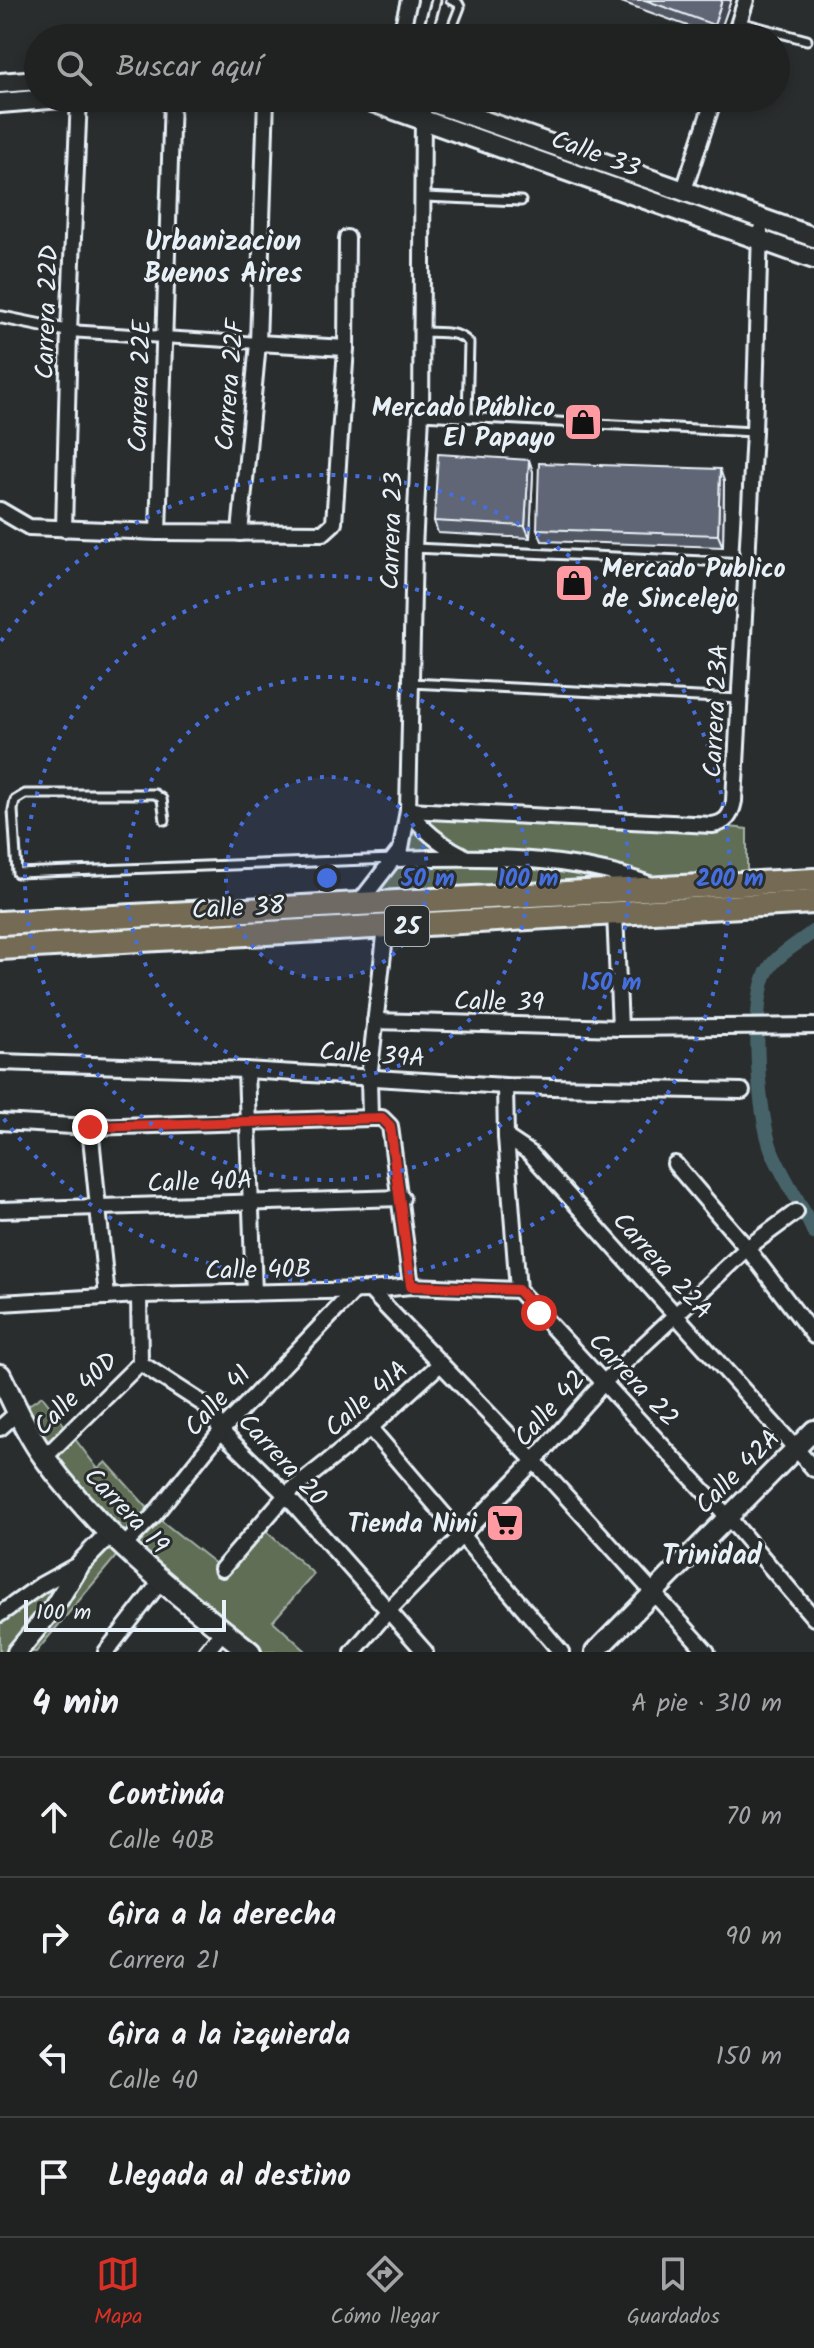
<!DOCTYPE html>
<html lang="es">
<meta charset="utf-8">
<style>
body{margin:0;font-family:Kalam,sans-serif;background:#2d2f2f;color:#f1f3f6}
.scale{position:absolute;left:24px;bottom:20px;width:202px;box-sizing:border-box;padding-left:8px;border:4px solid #e8f1f8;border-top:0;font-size:22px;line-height:28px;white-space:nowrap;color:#e8f1f8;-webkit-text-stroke:6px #2a2d2e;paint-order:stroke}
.stop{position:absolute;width:24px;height:24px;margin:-18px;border:6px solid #d93025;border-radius:50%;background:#fff}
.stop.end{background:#d93025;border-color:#fff;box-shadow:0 2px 8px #0008}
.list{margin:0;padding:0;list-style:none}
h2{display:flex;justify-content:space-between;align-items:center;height:104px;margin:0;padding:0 32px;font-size:34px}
h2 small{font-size:26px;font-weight:400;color:#a2a4a5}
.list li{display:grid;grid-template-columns:52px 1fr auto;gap:24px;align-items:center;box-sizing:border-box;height:120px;padding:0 32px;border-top:2px solid #3d3f40}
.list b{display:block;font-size:30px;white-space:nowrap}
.list p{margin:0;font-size:26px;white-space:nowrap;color:#a2a4a5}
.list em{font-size:26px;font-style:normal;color:#a2a4a5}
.icon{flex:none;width:44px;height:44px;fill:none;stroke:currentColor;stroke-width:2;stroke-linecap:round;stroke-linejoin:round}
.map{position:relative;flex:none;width:814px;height:1652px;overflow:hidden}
.search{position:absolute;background:#202222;box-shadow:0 4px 12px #0003;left:24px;right:24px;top:24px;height:88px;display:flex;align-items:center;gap:20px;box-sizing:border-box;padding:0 28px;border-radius:44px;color:#a2a4a5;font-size:30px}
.sheet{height:584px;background:#202222}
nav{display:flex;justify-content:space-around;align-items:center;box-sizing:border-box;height:112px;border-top:2px solid #3d3f40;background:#202222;font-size:22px;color:#a2a4a5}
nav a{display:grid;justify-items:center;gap:4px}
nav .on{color:#d93025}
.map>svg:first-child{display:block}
</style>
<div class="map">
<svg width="814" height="1652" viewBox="0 0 814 1652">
<rect width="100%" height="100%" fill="#2a2d2e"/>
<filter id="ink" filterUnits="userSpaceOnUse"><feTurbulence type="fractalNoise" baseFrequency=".0125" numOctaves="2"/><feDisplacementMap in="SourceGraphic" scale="16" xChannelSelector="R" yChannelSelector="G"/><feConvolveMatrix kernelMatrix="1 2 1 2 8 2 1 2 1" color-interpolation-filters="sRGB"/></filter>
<g filter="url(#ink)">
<g fill="#606e56" stroke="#a4b0a7" stroke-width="2">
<path d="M408 810 712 825 747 829V883L359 903 396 859Z"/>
<path d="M42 1396 98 1469 106 1462 154 1515 221 1568 259 1525 314 1574 273 1621 307 1652H250L123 1548 36 1652H0V1614L109 1534 17 1413Z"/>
</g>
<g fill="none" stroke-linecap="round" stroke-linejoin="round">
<path stroke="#47646a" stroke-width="14" d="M814 931C798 944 773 956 765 976 751 1012 758 1116 772 1151 784 1180 802 1204 814 1233"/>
<defs>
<g id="service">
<path d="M739 22 807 40"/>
<path d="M426 38 436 0"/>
<path d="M448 38 460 7 458 3 451 0"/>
<path d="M424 197 521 201"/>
<path d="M422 332C438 333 459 330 469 343L467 416"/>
<path d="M421 415 754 432"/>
<path d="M414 548 748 563"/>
<path d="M410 683 739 699"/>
<path d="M165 820 162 799 155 794H25L15 800 13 810 17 873 394 859"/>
</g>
<path id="pedestrian" d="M0 317 69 331 258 343"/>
<g id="minor">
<path d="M400 38 409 0"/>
<path d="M734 38 746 0"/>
<path d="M684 190 714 98"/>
<path d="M258 343 346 348"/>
<path d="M0 510 29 527 158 532 323 533 334 523 346 348 347 238"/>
<path d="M64 529 69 331 79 98"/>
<path d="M158 532 172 98"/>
<path d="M240 533 258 343 266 98"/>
<path d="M408 810 712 825C726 823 731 816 734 801L754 432 760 231"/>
<path d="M408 810C424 831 439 843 462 855"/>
<path d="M396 859C480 856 569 855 649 884"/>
<path d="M359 903 401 849 408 810 414 548 421 415 423 111"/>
<path d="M615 913 620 1028"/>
<path d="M386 927 369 1078 370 1118H382L390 1126 411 1286"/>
<path d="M375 1021 620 1028 814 1026"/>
<path d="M0 1062 246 1070 505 1086 742 1091"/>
<path d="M246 1070 254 1293"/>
<path d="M505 1086 506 1137 518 1290 727 1516 814 1618"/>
<path d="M0 1122 90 1127 370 1118"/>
<path d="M90 1127 107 1297"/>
<path d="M506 1137 530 1153 814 1469"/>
<path d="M675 1164 747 1248 814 1336"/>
<path d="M0 1210 402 1198"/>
<path d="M370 1290 534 1461 707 1652"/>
<path d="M139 1295 140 1363 202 1403 213 1415 221 1431 286 1495 425 1652"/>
<path d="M0 1303 139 1295 370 1290 411 1286 518 1290"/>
<path d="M0 1428 17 1413"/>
<path d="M370 1428 561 1652"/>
<path d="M44 1458 140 1363"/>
<path d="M122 1548 154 1515 221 1431 354 1291"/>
<path d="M222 1569 286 1495 370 1428 440 1364"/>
<path d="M0 1614 41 1585 81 1563"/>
<path d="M106 1652 161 1581"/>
<path d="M206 1652 223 1631"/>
<path d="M353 1652 389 1610 534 1461 604 1382 747 1248 796 1212"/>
</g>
<g id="tertiary">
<path d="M0 83 38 80"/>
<path d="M361 98 814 259"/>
<path d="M420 98 814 237"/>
<path d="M0 103 61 98"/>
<path d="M17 1652 54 1607 81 1563 109 1534"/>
<path d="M595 1652 814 1430"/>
</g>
<path id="secondary" d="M0 1375C14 1403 26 1432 44 1457 100 1535 175 1593 250 1652"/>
<g id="trunk">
<path d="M0 923 814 880"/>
<path d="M0 948 814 902"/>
</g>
</defs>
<use href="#service" stroke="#e8f1f8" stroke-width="13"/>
<use href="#pedestrian" stroke="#e8f1f8" stroke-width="16"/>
<use href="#minor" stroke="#e8f1f8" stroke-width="20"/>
<use href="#tertiary" stroke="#e8f1f8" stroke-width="24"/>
<use href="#secondary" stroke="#e8f1f8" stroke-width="26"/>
<use href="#trunk" stroke="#e8f1f8" stroke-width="28"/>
<use href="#service" stroke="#2a2d2e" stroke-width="7"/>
<use href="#pedestrian" stroke="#2a2d2e" stroke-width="10"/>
<use href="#minor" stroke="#2a2d2e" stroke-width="14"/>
<use href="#tertiary" stroke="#2a2d2e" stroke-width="18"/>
<use href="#secondary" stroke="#2a2d2e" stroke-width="20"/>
<use href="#trunk" stroke="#746b52" stroke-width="22"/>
</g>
<g fill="#535865" stroke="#e8f1f8" stroke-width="2">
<path d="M616 0H731L718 37Z"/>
<path d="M529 460 533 472 530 538 438 533 434 521Z"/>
<path d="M724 481 723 547 542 541 537 529Z"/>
</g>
<g fill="#434752" stroke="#e8f1f8" stroke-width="2">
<path d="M722 0H731L718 37 714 25Z"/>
<path d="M529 460 533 472 530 538 525 526Z"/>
<path d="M720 469 724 481 723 547 718 535Z"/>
</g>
<g fill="#606675" stroke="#e8f1f8" stroke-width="2">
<path d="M645 0H722L714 25Z"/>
<path d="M438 454 529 460 525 526 434 521Z"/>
<path d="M539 463 720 469 718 535 537 529Z"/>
</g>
</g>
<g fill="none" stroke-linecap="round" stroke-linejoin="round" filter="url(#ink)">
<path stroke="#d93025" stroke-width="10" d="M90 1127 382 1118 390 1126 411 1286 518 1290 539 1313"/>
</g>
<circle cx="327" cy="878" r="101" fill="#466fde" fill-opacity=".12"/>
<g fill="none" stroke="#466fde" stroke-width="4" stroke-dasharray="4 8">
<circle cx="327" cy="878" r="101"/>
<circle cx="327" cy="878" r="201"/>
<circle cx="327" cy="878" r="302"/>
<path d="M1 641A403 403 0 1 1 1 1115"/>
</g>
<defs>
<symbol id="shop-square" viewBox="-11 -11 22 22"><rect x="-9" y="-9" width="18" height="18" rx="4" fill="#ff9aa2" stroke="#2a2d2e"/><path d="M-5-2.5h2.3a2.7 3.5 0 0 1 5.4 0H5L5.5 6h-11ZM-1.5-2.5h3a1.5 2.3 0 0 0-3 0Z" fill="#111"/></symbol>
<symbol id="supermarket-square" viewBox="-11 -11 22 22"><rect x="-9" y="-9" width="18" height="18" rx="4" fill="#ff9aa2" stroke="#2a2d2e"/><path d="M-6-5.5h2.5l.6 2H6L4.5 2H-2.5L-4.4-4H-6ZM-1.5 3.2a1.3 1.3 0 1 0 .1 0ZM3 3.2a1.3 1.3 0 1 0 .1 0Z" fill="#111"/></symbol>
</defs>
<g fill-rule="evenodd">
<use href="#shop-square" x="561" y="400" width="44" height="44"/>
<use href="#shop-square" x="552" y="561" width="44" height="44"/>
<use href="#supermarket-square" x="483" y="1501" width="44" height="44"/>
</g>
<g text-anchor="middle" stroke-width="6" stroke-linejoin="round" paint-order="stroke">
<rect fill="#2a2d2e" stroke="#afb6bb" stroke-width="2" x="385" y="906" width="44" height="40" rx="6"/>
<g font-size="24" font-weight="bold" fill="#e8f1f8">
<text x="407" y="934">25</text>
</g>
<g font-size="26" fill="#e8f1f8" stroke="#2a2d2e">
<text transform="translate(596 153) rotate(20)" y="9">Calle 33</text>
<text transform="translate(46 312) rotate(-88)" y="9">Carrera 22D</text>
<text transform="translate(229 385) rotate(-85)" y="9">Carrera 22F</text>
<text transform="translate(139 386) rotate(-88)" y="9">Carrera 22E</text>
<text transform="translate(391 531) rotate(-88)" y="9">Carrera 23</text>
<text transform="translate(715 711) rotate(-87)" y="9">Carrera 23A</text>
<text transform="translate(238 907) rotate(-3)" y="9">Calle 38</text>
<text transform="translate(499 1001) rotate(1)" y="9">Calle 39</text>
<text transform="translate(372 1054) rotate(4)" y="9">Calle 39A</text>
<text transform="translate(200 1181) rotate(-2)" y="9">Calle 40A</text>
<text transform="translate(663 1265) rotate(48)" y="9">Carrera 22A</text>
<text transform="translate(258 1269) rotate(-1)" y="9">Calle 40B</text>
<text transform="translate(634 1379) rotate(47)" y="9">Carrera 22</text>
<text transform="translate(75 1393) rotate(-45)" y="9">Calle 40D</text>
<text transform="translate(366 1398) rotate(-41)" y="9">Calle 41A</text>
<text transform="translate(217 1400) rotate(-48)" y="9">Calle 41</text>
<text transform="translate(549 1408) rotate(-48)" y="9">Calle 42</text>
<text transform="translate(283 1459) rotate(47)" y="9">Carrera 20</text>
<text transform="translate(737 1471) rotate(-45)" y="9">Calle 42A</text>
<text transform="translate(127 1510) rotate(46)" y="9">Carrera 19</text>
</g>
<g font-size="26" font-weight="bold" fill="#e8f1f8" stroke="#2a2d2e" text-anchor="end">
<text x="555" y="416">Mercado Público<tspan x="555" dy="30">El Papayo</tspan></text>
<text x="602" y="577" text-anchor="start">Mercado Publico<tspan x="602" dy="30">de Sincelejo</tspan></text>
<text x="477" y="1532">Tienda Nini</text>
</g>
<g font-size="28" font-weight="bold" fill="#e8f1f8" stroke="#2a2d2e">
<text x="223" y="250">Urbanizacion<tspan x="223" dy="32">Buenos Aires</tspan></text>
<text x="712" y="1564">Trinidad</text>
</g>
</g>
<circle cx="327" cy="878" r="12" fill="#466fde" stroke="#2a2d2e" stroke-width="4"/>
<g font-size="24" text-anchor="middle" font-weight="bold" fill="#466fde" stroke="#2a2d2e" stroke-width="6" stroke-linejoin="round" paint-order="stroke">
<text x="428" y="886">50 m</text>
<text x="528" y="886">100 m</text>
<text x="730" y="886">200 m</text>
<text x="611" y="990">150 m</text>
</g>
</svg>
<div class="scale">100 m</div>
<div class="stop" style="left:539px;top:1313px"></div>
<div class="stop end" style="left:90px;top:1127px"></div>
<div class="search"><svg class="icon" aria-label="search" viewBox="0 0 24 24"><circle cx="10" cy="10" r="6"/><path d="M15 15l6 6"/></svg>Buscar aquí</div>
</div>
<section class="sheet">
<h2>4 min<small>A pie · 310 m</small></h2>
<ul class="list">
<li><svg class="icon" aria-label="ahead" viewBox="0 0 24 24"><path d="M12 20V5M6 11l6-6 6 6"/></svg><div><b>Continúa</b><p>Calle 40B</p></div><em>70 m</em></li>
<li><svg class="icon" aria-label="right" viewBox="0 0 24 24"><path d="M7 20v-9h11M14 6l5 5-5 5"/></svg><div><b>Gira a la derecha</b><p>Carrera 21</p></div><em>90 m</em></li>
<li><svg class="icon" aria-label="left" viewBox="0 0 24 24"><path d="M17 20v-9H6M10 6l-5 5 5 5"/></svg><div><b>Gira a la izquierda</b><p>Calle 40</p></div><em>150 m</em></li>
<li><svg class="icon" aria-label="arrive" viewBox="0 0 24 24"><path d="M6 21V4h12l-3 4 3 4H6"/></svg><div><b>Llegada al destino</b></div></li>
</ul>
</section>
<nav>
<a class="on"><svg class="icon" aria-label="map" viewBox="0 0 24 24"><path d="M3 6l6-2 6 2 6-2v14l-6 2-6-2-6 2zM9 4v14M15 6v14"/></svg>Mapa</a>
<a><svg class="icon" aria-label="directions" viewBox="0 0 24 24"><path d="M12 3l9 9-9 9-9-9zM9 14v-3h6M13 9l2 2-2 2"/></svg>Cómo llegar</a>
<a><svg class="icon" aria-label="saved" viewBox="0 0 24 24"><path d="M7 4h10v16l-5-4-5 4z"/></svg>Guardados</a>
</nav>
